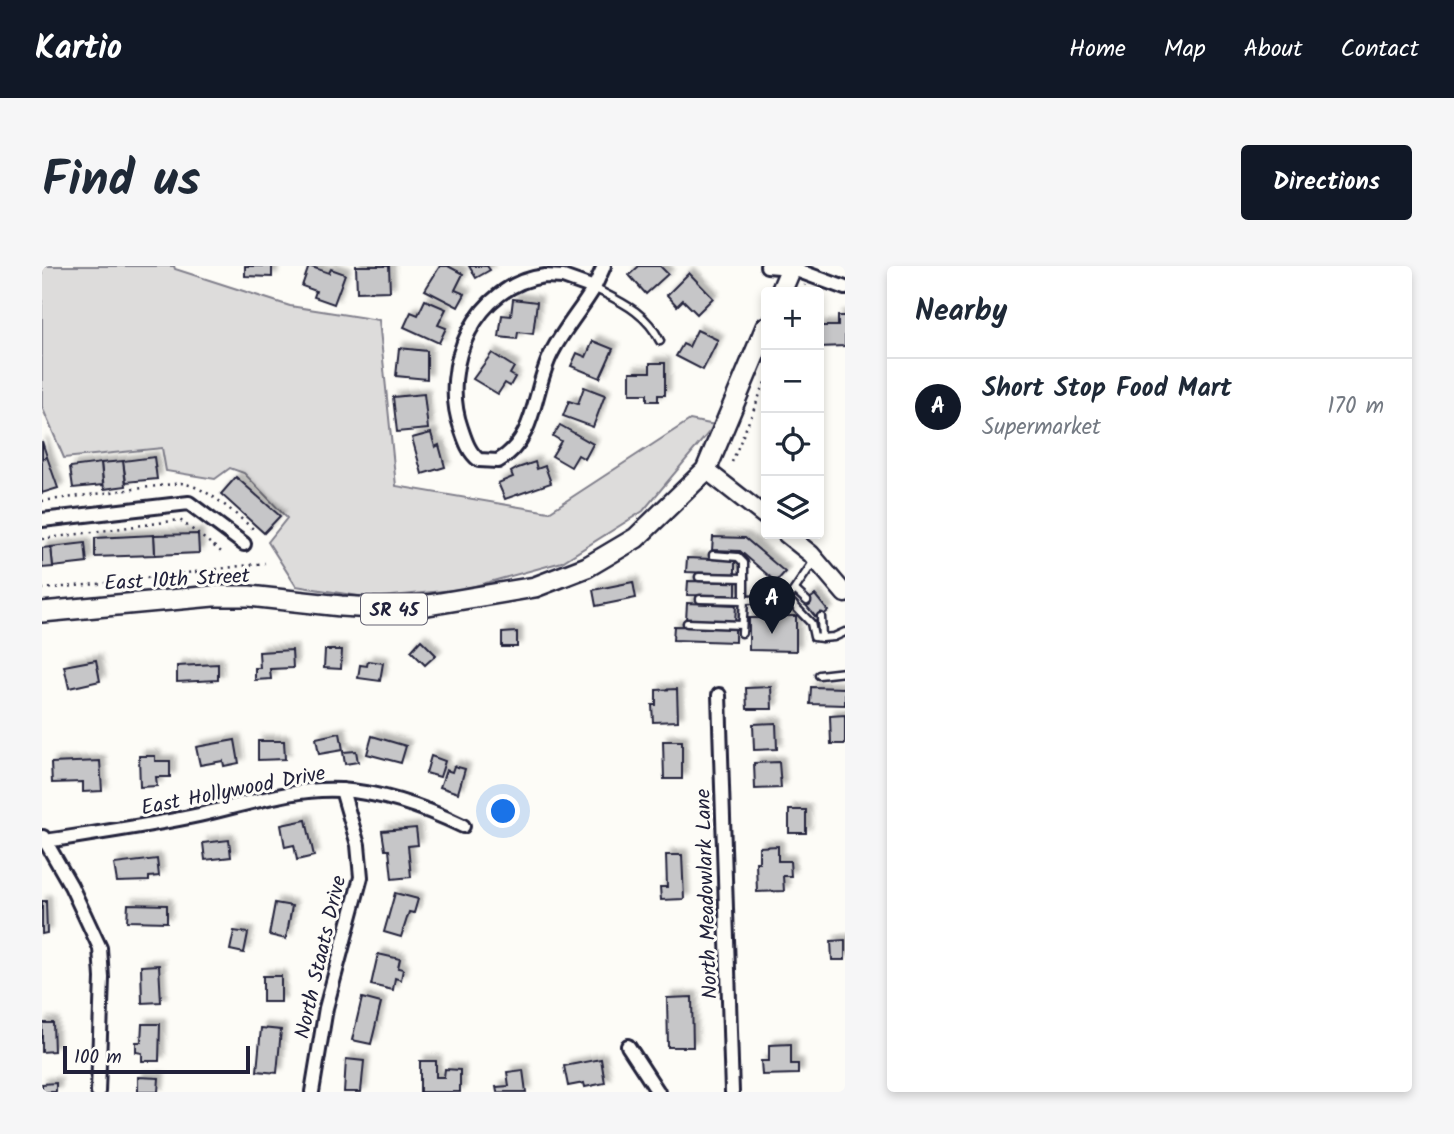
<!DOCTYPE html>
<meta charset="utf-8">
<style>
body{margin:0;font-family:Kalam,sans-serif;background:#f6f6f7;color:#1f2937}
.controls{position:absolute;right:21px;top:21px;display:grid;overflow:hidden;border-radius:7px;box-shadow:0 4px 10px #0003}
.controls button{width:63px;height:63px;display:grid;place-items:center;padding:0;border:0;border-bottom:2px solid #e0e1e3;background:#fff;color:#1f2937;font:35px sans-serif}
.scale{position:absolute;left:21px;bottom:18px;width:187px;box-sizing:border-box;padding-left:7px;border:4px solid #22223b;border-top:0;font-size:19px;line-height:24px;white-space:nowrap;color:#22223b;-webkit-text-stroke:5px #fdfcf7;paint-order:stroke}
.you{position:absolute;left:462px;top:546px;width:24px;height:24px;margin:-18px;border:5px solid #fff;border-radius:50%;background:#1a73e8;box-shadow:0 0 0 10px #1a73e833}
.badge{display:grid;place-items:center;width:46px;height:46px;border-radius:50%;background:#111827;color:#fff;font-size:23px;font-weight:700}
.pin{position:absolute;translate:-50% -58px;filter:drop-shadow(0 2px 4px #0008)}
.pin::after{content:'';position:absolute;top:37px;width:24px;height:21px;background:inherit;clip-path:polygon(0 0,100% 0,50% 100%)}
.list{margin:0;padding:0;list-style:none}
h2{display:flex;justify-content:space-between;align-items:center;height:91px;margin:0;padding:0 28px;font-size:30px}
h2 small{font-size:23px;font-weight:400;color:#747a83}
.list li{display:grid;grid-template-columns:46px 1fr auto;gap:21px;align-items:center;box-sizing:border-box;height:98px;padding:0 28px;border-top:2px solid #e0e1e3}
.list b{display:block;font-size:26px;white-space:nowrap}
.list p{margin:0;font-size:23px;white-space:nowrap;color:#747a83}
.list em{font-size:23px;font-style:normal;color:#747a83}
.icon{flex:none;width:38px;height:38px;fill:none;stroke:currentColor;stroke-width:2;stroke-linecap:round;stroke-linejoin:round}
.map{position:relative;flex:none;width:803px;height:826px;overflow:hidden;border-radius:7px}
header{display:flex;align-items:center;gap:42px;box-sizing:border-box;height:98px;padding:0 35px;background:#111827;color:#fff}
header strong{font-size:33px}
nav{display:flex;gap:38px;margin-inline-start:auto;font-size:24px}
.intro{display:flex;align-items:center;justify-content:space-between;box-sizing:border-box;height:168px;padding:0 42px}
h1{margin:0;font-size:49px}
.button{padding:18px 32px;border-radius:7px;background:#111827;color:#fff;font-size:24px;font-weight:700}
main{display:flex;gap:42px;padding:0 42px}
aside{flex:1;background:#fff;border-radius:7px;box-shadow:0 4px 10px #0003}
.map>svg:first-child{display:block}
</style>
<header>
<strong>Kartio</strong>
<nav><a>Home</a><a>Map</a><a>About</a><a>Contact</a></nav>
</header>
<div class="intro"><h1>Find us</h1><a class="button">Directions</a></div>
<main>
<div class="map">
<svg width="803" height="826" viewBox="0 0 803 826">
<defs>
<filter id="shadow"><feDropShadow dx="5" dy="-5" stdDeviation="2" flood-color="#0004"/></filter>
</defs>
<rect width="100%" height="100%" fill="#fdfcf7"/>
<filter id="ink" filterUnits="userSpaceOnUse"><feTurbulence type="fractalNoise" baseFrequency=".0143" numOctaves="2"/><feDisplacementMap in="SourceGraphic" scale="14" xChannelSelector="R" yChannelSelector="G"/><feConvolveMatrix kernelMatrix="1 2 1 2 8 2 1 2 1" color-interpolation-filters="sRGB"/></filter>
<g filter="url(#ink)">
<path fill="#dddcdb" stroke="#807f8b" stroke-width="2" d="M0 0H132L133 3 248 40 337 54 354 220 507 246 648 154 673 159 601 245 520 296 422 323 329 332 254 320 226 276 245 252 202 207 188 202 173 213 124 205 120 182 22 192 0 141Z"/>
<g fill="#c6c6c8" stroke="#22223b" stroke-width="2" filter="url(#shadow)">
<path d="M203 0H230V11L203 10Z"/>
<path d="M267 0 287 7 289 3 303 8 292 38 272 31 274 25 260 20Z"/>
<path d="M314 0H347L348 25 315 26Z"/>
<path d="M398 0H406L421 8 413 24 423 28 416 41 383 24Z"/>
<path d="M427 0H445L448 4 434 12Z"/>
<path d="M597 0H618L626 8 604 28 587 9Z"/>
<path d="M647 7 671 32 655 48 641 34 635 40 625 29Z"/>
<path d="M471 33 495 36 491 68 476 66 475 73 457 71 460 49 469 50Z"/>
<path d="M383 34 404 43 396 59 404 62 397 77 362 61 369 46 376 49Z"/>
<path d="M796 50H803V80L777 81V60H796Z"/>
<path d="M655 64 676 74 661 104 634 90 641 78 647 81Z"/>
<path d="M551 75 571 83 558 112 529 100 535 87 544 91Z"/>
<path d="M357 82 385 85V113L354 110Z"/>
<path d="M450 87 472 101 468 108 473 111 468 120 463 117 456 128 431 113Z"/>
<path d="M608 97H623V129H616V135H605V128H588V106H608Z"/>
<path d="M542 121 563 129 551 161 521 150 527 135 536 138Z"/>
<path d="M382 128 386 163 355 166 351 131Z"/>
<path d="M518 159 551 178 543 193 536 189 529 201 510 190 519 175 511 170Z"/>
<path d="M389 167 393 181 397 179 403 201 380 208 370 172Z"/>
<path d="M0 175 5 191 0 193Z"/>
<path d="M5 191 16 222 0 227V193Z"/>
<path d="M112 191 115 213 84 216 81 195Z"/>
<path d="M81 195 84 220 62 223 59 197Z"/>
<path d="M493 196 495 203 503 200 509 217 463 233 456 217 471 211 469 206 476 202Z"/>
<path d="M59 197 61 219 31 222 28 201Z"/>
<path d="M194 211 238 250 222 267 179 228Z"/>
<path d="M156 268 157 287 113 289 112 269Z"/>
<path d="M112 269 113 289 53 291V272Z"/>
<path d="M671 271 703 272 743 306 734 316 698 285 670 284Z"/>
<path d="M43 277 45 297 11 301 9 281Z"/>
<path d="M9 281 11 301 0 302V282Z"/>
<path d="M645 292 693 294V308L644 306Z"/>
<path d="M646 315 694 316V330L645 329Z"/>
<path d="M591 316 594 332 554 340 551 324Z"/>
<path d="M773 329 786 345 776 354 762 337Z"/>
<path d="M645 337 694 339 693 356 644 354Z"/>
<path d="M729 350H754V385L707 384V352H729Z"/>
<path d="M632 360 693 361V376L631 374Z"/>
<path d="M475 366V381H460V367Z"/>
<path d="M379 374 394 389 383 399 369 385Z"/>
<path d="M250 384 251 402 228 403 229 413 213 414V402H218L217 386Z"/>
<path d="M283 384H300L299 403 282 402Z"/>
<path d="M54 394 58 415 27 422 22 400Z"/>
<path d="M326 395 341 397 338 415 316 412 318 399 325 400Z"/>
<path d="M176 398V414L135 416V400Z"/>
<path d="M729 421 730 443H705L704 422Z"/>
<path d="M769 421 803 422V439L768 438Z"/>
<path d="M635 423 636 455 611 456 610 439H614V424Z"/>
<path d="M803 449V478H789L788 450Z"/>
<path d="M734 457 735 483 712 484 711 458Z"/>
<path d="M298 467 301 484 277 488 274 472Z"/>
<path d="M330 470 364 480 359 497 325 488Z"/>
<path d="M193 474 197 497 182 500 181 495 158 499 154 481Z"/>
<path d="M216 475H242L243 493 216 494Z"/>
<path d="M621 475H640V513H622Z"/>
<path d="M314 485 316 496 303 498 301 486Z"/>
<path d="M97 490H113V495H128V511H114L115 520 98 521Z"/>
<path d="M389 490 403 495 398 511 384 507Z"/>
<path d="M58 495 60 525 41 526V516L10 517 9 497Z"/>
<path d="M737 496 739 522 713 523 712 497Z"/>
<path d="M412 500 423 503 416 527 398 521 404 504 410 506Z"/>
<rect x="747" y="544" width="17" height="23"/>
<path d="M264 554 272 590 255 594 252 579 243 581 239 559Z"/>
<path d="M374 562 376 579 366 580 369 611 350 613 347 584H343L340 565Z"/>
<path d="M187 574 189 591 163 594 161 577Z"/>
<path d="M736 580V595H748L749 610H741L742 625 715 626 714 596H717V581Z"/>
<path d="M624 589H640L642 633 619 634 618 621H625Z"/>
<path d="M115 593 117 610 107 611V615L75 616 72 598Z"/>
<path d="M353 627 376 633 372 647 367 646 359 671 342 666Z"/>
<path d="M0 635H4L5 667 0 668Z"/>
<path d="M233 637 250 640 244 673 227 669Z"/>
<path d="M86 638 125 639V656L85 655Z"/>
<path d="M192 665 206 667 202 687 188 684Z"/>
<path d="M803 674V694H790L789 675Z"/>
<path d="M336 688 358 693 356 702 361 703 359 714 353 712 351 724 329 719Z"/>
<path d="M117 699 119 736 100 737 99 700Z"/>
<rect x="221" y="710" width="18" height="26"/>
<path d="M650 731 651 781H626L625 732Z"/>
<path d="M320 732 339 737 329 778 310 774Z"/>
<path d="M0 757H11L12 785 0 786Z"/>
<path d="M100 758H118L117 795H100V787L94 786V776H99Z"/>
<path d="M219 762 239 764 235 807 215 805Z"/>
<path d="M749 778V798H756V808L720 809 719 795H727V779Z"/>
<path d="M304 793 322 795 319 826H302Z"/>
<path d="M559 793 563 817 543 821 542 817 526 820 522 800Z"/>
<path d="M378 795H394V811H402L403 803 418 804V826H378Z"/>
<path d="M481 804 484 826H455L454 821 467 820 465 806Z"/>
<path d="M96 811 117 812 116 826H96Z"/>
<path d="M14 817V826H0V818Z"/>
</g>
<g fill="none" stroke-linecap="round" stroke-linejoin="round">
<defs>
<g id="service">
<path d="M552 22C579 36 604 46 618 75"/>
<path d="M657 311 702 312"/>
<path d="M753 324 765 335"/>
<path d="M658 333 702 334V297L696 291 671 289"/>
<path d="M746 333 769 357 772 371 780 372"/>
<path d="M779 351 780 372 792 371 803 366"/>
<path d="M645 357 700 359"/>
<path d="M700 367 702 334 746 333 772 295"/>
<path d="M777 409 803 406"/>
</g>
<g id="minor">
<path d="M725 0 749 2 803 22"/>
<path d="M503 10 521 11 552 22C539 44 522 63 510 86 491 121 496 172 456 195L437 194C427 187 423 174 419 162 397 100 434 18 503 10Z"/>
<path d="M552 22 562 0"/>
<path d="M0 254 147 237 202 278"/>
<path d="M677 429 690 826"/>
<path d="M1 571 29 620 58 682 60 712 56 826"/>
<path d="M4 575C55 567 106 560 157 549 203 539 252 521 299 524 343 527 382 541 421 560"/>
<path d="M586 780 616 826"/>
<path d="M270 826 284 742 319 611 316 579 300 524"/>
</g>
<g id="secondary">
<path d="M664 204 724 251"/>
<path d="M744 268 769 288 803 328"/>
</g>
<g id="primary">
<path d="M739 26 750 0"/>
<path d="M0 346 171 330H207L299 340 346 343 386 339 493 321 545 301 594 272 664 204 724 61"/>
</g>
</defs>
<use href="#service" stroke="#22223b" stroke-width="11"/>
<use href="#minor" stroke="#22223b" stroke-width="18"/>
<use href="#secondary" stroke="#22223b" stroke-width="21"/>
<use href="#primary" stroke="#22223b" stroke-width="24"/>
<g stroke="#22223b" stroke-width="2.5" stroke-dasharray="2 5" stroke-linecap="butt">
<path d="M760 26 763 19"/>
<path d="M690 196 724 114"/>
<path d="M0 235 139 217C168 222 191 247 214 265"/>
<path d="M0 273 138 254 182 288"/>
<path d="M0 323 66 317 223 297"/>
</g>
<use href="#service" stroke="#fdfcf7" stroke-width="6"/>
<use href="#minor" stroke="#fdfcf7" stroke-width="12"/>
<use href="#secondary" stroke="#fdfcf7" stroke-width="16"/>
<use href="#primary" stroke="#fdfcf7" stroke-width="19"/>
</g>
</g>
<g text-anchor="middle" stroke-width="6" stroke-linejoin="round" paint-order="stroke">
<rect fill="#fdfcf7" stroke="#646373" stroke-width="2" x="319" y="327.5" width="66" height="31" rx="5"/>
<g font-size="19" font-weight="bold" fill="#22223b">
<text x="352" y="350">SR 45</text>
</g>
<g font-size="21" fill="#22223b" stroke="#fdfcf7">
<text transform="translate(135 313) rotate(-3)" y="7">East 10th Street</text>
<text transform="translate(191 524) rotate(-11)" y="7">East Hollywood Drive</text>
<text transform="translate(664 628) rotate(-92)" y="7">North Meadowlark Lane</text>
<text transform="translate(278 691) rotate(-77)" y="7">North Staats Drive</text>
</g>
</g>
</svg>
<div class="controls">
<button>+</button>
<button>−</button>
<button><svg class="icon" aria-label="locate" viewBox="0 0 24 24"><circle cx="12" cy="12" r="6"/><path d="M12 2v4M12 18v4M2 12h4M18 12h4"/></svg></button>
<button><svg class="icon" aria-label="layers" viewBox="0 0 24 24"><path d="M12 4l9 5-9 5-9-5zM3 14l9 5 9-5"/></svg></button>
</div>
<div class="scale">100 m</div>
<div class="you"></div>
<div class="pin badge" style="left:730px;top:368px">A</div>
</div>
<aside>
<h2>Nearby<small></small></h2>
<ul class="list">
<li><span class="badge">A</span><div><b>Short Stop Food Mart</b><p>Supermarket</p></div><em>170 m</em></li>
</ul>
</aside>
</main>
